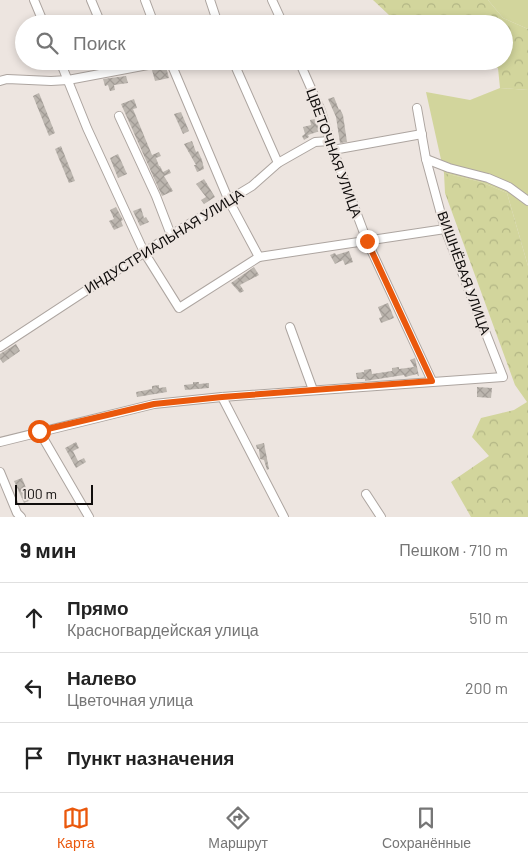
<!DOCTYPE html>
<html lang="ru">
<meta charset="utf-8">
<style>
body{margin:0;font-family:Barlow,sans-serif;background:#f2f2f2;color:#222}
.scale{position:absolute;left:15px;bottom:12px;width:78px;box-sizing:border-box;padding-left:5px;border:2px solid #100d0c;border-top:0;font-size:14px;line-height:18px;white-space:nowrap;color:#100d0c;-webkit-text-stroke:4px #ede5e0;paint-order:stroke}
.stop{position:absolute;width:15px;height:15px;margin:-11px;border:4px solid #ea580c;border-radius:50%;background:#fff}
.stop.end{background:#ea580c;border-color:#fff;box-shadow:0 1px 5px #0008}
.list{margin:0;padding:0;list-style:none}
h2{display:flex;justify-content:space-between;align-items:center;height:65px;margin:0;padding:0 20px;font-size:21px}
h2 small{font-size:16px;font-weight:400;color:#767676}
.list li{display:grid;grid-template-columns:32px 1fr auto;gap:15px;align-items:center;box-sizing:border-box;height:70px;padding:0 20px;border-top:1px solid #e0e0e0}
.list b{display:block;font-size:19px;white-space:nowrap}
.list p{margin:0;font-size:16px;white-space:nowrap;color:#767676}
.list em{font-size:16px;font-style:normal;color:#767676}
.icon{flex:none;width:28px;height:28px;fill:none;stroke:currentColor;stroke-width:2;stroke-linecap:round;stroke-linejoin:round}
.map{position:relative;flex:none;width:528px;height:517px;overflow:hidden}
.search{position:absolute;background:#fff;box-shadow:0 2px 8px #0003;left:15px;right:15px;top:15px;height:55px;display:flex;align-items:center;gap:12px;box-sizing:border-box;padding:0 18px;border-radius:28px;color:#767676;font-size:19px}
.sheet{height:275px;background:#fff}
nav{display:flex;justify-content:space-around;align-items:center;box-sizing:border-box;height:70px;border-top:1px solid #e0e0e0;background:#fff;font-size:14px;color:#767676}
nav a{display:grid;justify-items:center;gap:2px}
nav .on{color:#ea580c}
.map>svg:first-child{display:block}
</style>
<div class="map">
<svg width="528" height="517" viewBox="0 0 528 517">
<defs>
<pattern id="forest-crowns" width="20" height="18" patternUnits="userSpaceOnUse" patternTransform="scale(1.25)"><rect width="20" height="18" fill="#d2d59c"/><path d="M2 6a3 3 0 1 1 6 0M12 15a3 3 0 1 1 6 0" fill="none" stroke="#b3b685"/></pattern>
<pattern id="building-cross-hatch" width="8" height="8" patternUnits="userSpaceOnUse" patternTransform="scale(1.25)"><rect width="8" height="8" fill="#bcb6af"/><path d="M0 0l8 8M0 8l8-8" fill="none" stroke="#a19b95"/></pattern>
</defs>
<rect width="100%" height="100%" fill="#ede5e0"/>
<g fill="#d2d59c">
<path d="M488 0H528V29L503 18Z"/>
<path d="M500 88 528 90V266L507 193 481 182 444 173 426 92 470 100Z"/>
</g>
<g fill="url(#forest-crowns)">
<path d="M373 0H488L503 18 528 29V90L500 88 498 68 477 61H504V24H409L389 15Z"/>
<path d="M444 173 481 182 507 193 528 266V517H471L451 482 489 456 472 437 481 418 514 410 527 402 515 385 445 193Z"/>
</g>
<g fill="url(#building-cross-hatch)">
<path d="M166 67 169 78 155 81 152 70Z"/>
<path d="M126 76 128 83 114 85 115 90 110 91 108 85 105 86 103 79Z"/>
<path d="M39 93 55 133 49 136 33 96Z"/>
<path d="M334 97 339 110 340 109 343 115 347 142 340 143 336 117 328 99Z"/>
<path d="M134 99 137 108 133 109 152 155 159 152 161 156 156 158 159 166H160L163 172 169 169 171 173 164 176 173 191 162 196 121 104Z"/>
<path d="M181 112 189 131 183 134 174 114Z"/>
<path d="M315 119 320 131 308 135 309 137 304 140 302 136 305 134 303 127 311 125 310 120Z"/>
<path d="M192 141 196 152 198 151 202 160 204 169 197 172 194 165H196L184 144Z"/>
<path d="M61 146 75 181 69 183 55 149Z"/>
<path d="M118 154 127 174 118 178 110 158Z"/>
<path d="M204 179 215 197 204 204 201 200 206 197 196 184Z"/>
<path d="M116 207 123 220 121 221 123 226 114 230 109 221 114 219 110 210Z"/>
<path d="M141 208 144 218 146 217 149 222 140 226 133 211Z"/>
<path d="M349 251 353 262 345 265 343 260 335 264 330 255 335 253 336 255Z"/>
<path d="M254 267 259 275 240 285 244 291 240 293 231 283Z"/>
<path d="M388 303 394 318 381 323 379 318 382 317 378 307Z"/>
<path d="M16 344 20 351 3 363 0 359V354Z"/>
<path d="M415 358 419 376H418L417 374 405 377 404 375 365 381V379H357L356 373 364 372V370L371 369 372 374 392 371V368L399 367V369L414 367 410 360Z"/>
<path d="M193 382H199V384L209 383V388L185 390 184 385 193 384Z"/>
<path d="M159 385V388L166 387 167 392 137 397 136 392 152 389V386Z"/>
<path d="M477 387 492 388 491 398 477 397Z"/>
<path d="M76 442 79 448 73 451 78 461 84 458 86 462 76 468 65 448Z"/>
<path d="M264 443 269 469 267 470 264 460 260 459 259 449H257L256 445Z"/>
<path d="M22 478 31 500 24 503 14 481Z"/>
</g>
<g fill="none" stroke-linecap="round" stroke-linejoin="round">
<defs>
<g id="minor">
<path d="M34 0 44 24"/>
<path d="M91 0 101 24"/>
<path d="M145 0 154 24"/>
<path d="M210 0 218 24"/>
<path d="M272 0 283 24"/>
<path d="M60 61 87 128 144 252 179 308 259 257 445 229"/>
<path d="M170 61 229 201 259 257"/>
<path d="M233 61 278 163"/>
<path d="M299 61 321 111 333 150 367 241 432 381"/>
<path d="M0 81 7 79 51 81 68 80 169 61"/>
<path d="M119 116 156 196 171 235"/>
<path d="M333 150 422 134"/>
<path d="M426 159 449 168 488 178 509 187 528 201"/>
<path d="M290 327 313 390"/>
<path d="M0 347 171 235 252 186 278 163 315 142 330 141"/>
<path d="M222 397 284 517"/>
<path d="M39 431 89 517"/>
<path d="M0 442 154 404 222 397 503 377 445 229 426 159 417 108"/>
<path d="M0 472 17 513 21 517"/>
<path d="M366 494 381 517"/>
</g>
</defs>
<use href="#minor" stroke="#ada5a0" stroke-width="10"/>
<use href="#minor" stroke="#fff" stroke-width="8"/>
</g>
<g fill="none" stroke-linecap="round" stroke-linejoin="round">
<path stroke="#ea580c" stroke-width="6" d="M39 431 154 404 222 397 432 381 367 241"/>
</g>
<g text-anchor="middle" stroke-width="4.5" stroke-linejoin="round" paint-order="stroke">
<g font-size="14" fill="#100d0c" stroke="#ede5e0">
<text transform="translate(334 153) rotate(70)" y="5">ЦВЕТОЧНАЯ УЛИЦА</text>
<text transform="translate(164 241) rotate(-32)" y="5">ИНДУСТРИАЛЬНАЯ УЛИЦА</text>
<text transform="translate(464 273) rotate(70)" y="5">ВИШНЁВАЯ УЛИЦА</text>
</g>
</g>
</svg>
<div class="scale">100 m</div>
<div class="stop" style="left:39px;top:431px"></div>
<div class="stop end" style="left:367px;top:241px"></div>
<div class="search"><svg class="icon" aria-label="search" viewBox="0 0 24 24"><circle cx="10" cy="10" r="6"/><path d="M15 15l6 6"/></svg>Поиск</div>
</div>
<section class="sheet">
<h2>9 мин<small>Пешком · 710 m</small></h2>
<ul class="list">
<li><svg class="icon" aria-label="ahead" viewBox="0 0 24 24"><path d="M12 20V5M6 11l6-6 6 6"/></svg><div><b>Прямо</b><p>Красногвардейская улица</p></div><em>510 m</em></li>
<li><svg class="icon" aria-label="left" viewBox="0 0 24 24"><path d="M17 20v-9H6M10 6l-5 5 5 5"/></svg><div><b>Налево</b><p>Цветочная улица</p></div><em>200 m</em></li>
<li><svg class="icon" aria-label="arrive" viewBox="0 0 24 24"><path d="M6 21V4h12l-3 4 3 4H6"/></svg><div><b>Пункт назначения</b></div></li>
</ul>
</section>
<nav>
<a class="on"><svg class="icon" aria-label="map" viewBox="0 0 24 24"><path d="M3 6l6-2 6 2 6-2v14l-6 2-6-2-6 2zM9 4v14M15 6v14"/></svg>Карта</a>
<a><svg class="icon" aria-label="directions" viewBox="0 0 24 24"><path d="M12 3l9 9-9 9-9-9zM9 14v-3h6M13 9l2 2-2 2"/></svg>Маршрут</a>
<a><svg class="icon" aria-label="saved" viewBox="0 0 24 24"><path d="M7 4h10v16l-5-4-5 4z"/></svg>Сохранённые</a>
</nav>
